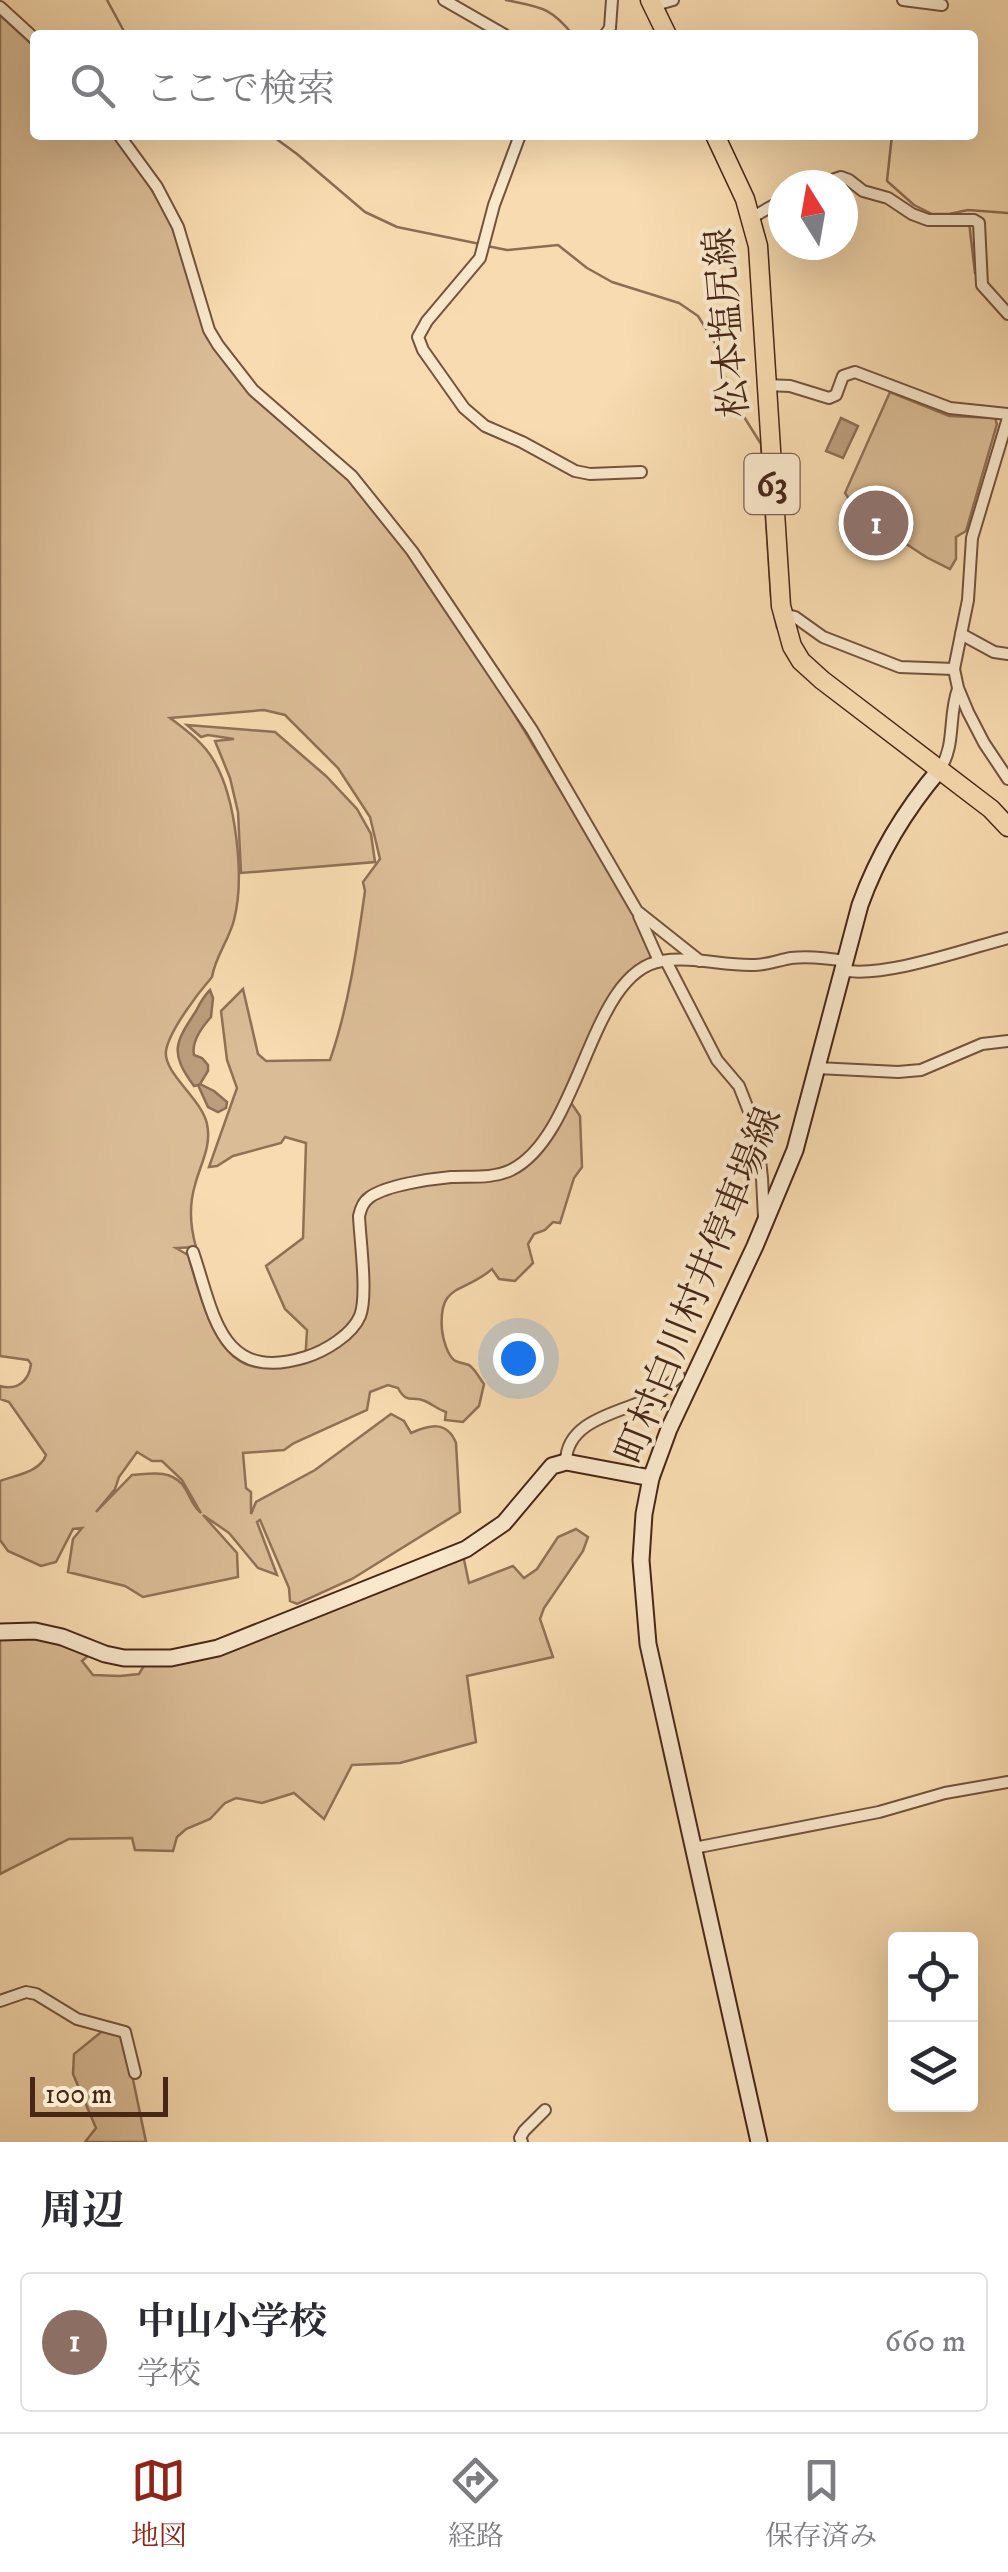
<!DOCTYPE html>
<html lang="ja">
<meta charset="utf-8">
<style>
body{margin:0;font-family:"IM FELL DW Pica","Noto Serif JP",serif;background:#f7f7f7;color:#2b2b33}
.controls{position:absolute;right:30px;bottom:30px;display:grid;overflow:hidden;border-radius:10px;box-shadow:0 10px 40px #0002}
.controls button{width:90px;height:90px;display:grid;place-items:center;padding:0;border:0;border-bottom:2px solid #e1e1e2;background:#fff;color:#2b2b33;font:50px sans-serif}
.compass{position:absolute;left:768px;top:170px;width:90px;height:90px;border-radius:50%;background:#fff;box-shadow:0 10px 40px #0002;rotate:349deg}
.scale{position:absolute;left:30px;bottom:25px;width:138px;box-sizing:border-box;padding-left:10px;border:5px solid #472617;border-top:0;font-size:28px;line-height:35px;white-space:nowrap;color:#472617;-webkit-text-stroke:8px #fae8cc;paint-order:stroke}
.you{position:absolute;left:518px;top:1358px;width:35px;height:35px;margin:-25px;border:8px solid #fff;border-radius:50%;background:#1a73e8;box-shadow:0 0 0 15px #1a73e833}
.badge{display:grid;place-items:center;width:65px;height:65px;border-radius:50%;background:#8f2418;color:#fff;font-size:32px;font-weight:700}
.pin{position:absolute;translate:-50% -50%;border:5px solid #fff;box-shadow:0 2px 10px #0006}
.list{margin:0;padding:0;list-style:none}
h2{display:flex;justify-content:space-between;align-items:center;height:130px;margin:0;padding:0 40px;font-size:42px}
h2 small{font-size:32px;font-weight:400;color:#7c7c81}
.list li{display:grid;grid-template-columns:65px 1fr auto;gap:30px;align-items:center;box-sizing:border-box;height:140px;margin:0 20px 20px;padding:0 20px;border:2px solid #e1e1e2;border-radius:10px}
.list b{display:block;font-size:38px;white-space:nowrap}
.list p{margin:0;font-size:32px;white-space:nowrap;color:#7c7c81}
.list em{font-size:32px;font-style:normal;color:#7c7c81}
.icon{flex:none;width:55px;height:55px;fill:none;stroke:currentColor;stroke-width:2;stroke-linecap:round;stroke-linejoin:round}
.map{position:relative;flex:none;width:1008px;height:2142px;overflow:hidden}
.search{position:absolute;background:#fff;box-shadow:0 10px 40px #0002;left:30px;right:30px;top:30px;height:110px;display:flex;align-items:center;gap:25px;box-sizing:border-box;padding:0 35px;border-radius:10px;color:#7c7c81;font-size:38px}
.sheet{height:290px;background:#fff}
nav{display:flex;justify-content:space-around;align-items:center;box-sizing:border-box;height:140px;border-top:2px solid #e1e1e2;background:#fff;font-size:28px;color:#7c7c81}
nav a{display:grid;justify-items:center;gap:5px}
nav .on{color:#8f2418}
.map>svg:first-child{display:block}
</style>
<div class="map">
<svg width="1008" height="2142" viewBox="0 0 1008 2142">
<rect width="100%" height="100%" fill="#f8dbb0"/>
<filter id="stains"><feTurbulence type="fractalNoise" baseFrequency=".002" numOctaves="4"/><feColorMatrix values="0 0 0 0 .2 0 0 0 0 .09 0 0 0 0 .02 0 0 0 .5 -.17"/></filter>
<radialGradient id="worn" r=".72"><stop offset=".6" stop-color="#630" stop-opacity="0"/><stop offset="1" stop-color="#630" stop-opacity=".3"/></radialGradient>
<g fill="#dabc96" stroke="#907156" stroke-width="2.5" fill-rule="evenodd">
<path d="M0 15 35 47V135H112L136 164 170 220 207 338 250 395 345 476 416 564 490 674 631 907 652 953 650 958C598 989 590 1043 565 1094L580 1116 582 1167 574 1178 560 1223 553 1222 545 1230 534 1234 528 1244 533 1263 515 1281 499 1279 492 1269C464 1294 438 1282 442 1330 443 1339 447 1354 454 1360 458 1363 464 1363 469 1365 476 1370 479 1378 484 1384L479 1406 463 1422 445 1420 446 1412C437 1409 432 1404 425 1401 412 1395 407 1405 398 1388L388 1385 370 1392 367 1410 294 1443 284 1450 243 1453 246 1488 251 1492V1514L256 1502 315 1470 391 1414 404 1421 411 1433C429 1425 447 1420 456 1443L460 1512 352 1579 297 1604 290 1601 289 1588 260 1520 257 1522 277 1575 258 1568 229 1533 203 1515 237 1553 238 1577 143 1597 125 1586 68 1572 73 1539 82 1528 73 1529 56 1562 41 1566 8 1551 0 1540V1481C16 1475 40 1472 46 1455L9 1402 0 1399V1386C17 1391 29 1381 31 1364L28 1360 0 1356ZM264 710 285 715 338 768 370 817 380 859 363 882 365 891C357 947 349 1005 330 1060L266 1061 258 1054 243 989 221 1011 227 1060 237 1088 209 1167 217 1166 233 1156 281 1143 285 1137 306 1143 303 1238 266 1266 285 1309 307 1330 305 1363C288 1366 273 1369 256 1367 213 1361 199 1290 188 1255L176 1248 196 1247C190 1226 189 1205 195 1185 200 1165 212 1146 207 1124 202 1099 163 1073 166 1051 169 1031 198 993 212 977 215 957 229 940 234 920 245 878 236 798 214 761 204 743 186 730 170 718ZM137 1452 152 1461H162L182 1480 201 1513C191 1505 190 1494 182 1484 169 1469 149 1474 132 1475L96 1512 115 1489 119 1477Z"/>
<path d="M890 392 949 416 995 418 997 424 966 531 956 537V559L950 569 926 557 858 512 845 493Z"/>
<path d="M187 725 275 732 326 776 357 809 371 834 375 862 241 873 238 812 230 778 215 741 234 739 208 735 201 737Z"/>
<path d="M576 1529 588 1537 583 1551 544 1608 540 1619 553 1657 467 1676 476 1742 400 1763 352 1765 324 1819 294 1793 262 1803 236 1798 225 1803 210 1819 186 1829 177 1837 173 1851 135 1850 132 1838 69 1839 0 1874V1638L35 1637 55 1641 89 1655 82 1661 93 1675 120 1676 139 1674 145 1664 210 1656 257 1641 463 1555 469 1583 513 1566 524 1578 537 1569 558 1537Z"/>
<path d="M105 2029 124 2036 146 2142H85L96 2128 73 2074 74 2054Z"/>
</g>
<g fill="#bc9d7c" stroke="#8d6d54" stroke-width="2.5">
<path d="M841 418 858 426 843 458 826 451Z"/>
<path d="M210 990 213 998 211 1017C202 1027 191 1041 194 1055L202 1058 208 1065V1071L200 1084 214 1091 227 1102 226 1108 218 1112 208 1107 198 1085 194 1086C169 1052 175 1043 196 1011 200 1003 204 996 210 990Z"/>
</g>
<g fill="none" stroke-linecap="round" stroke-linejoin="round">
<g stroke="#8d6d54" stroke-width="2.5">
<path d="M107 0 126 35"/>
<path d="M506 0C539 7 550 6 573 35"/>
<path d="M271 135 297 154 365 212 397 227 480 244"/>
<path d="M892 135 887 181 914 205 932 214H949L968 210 1008 213"/>
<path d="M969 222 975 273 979 277"/>
<path d="M487 246 507 250 558 245 587 268 612 282 679 303 698 316 715 343 731 396 761 444 771 597"/>
<path d="M774 614 777 628"/>
</g>
<defs>
<g id="street">
<path d="M444 0 505 35"/>
<path d="M903 0 942 5"/>
<path d="M652 6 673 0"/>
<path d="M0 7 35 39"/>
<path d="M605 35 610 28 612 0"/>
<path d="M119 135 157 187 178 227 209 330 218 345 253 390 352 476 412 551 532 730 637 911 700 961"/>
<path d="M520 135 494 205 480 258 427 321 418 337 423 350 464 408 485 426 522 442 575 471 590 474 641 472"/>
<path d="M830 185 835 179 841 177 849 180 863 191 888 198 912 214 928 220H974L979 223 982 285 1008 314"/>
<path d="M751 218 783 200"/>
<path d="M766 385 790 386 829 398 836 395 843 376 855 372 950 408 1008 414"/>
<path d="M1008 418 972 538 968 600 954 669 958 688 968 712 984 743 1008 779"/>
<path d="M783 614 795 617 823 637 900 667 954 669"/>
<path d="M961 634 994 652 1008 654"/>
<path d="M940 769C956 745 948 715 958 689"/>
<path d="M639 916 659 961"/>
<path d="M666 961 717 1060 739 1086 750 1114 755 1116 762 1178 764 1218"/>
<path d="M842 970C882 979 966 949 1008 938"/>
<path d="M817 1068 898 1072 921 1070 982 1044 1008 1041"/>
<path d="M193 1252C214 1314 220 1384 306 1357 325 1351 352 1335 360 1316 368 1296 360 1240 359 1216 361 1208 363 1202 370 1197 387 1185 430 1179 451 1177 471 1176 492 1179 511 1170 582 1135 589 971 662 961 693 956 723 966 754 965 767 965 779 960 791 958 809 956 827 958 845 961"/>
<path d="M566 1462C566 1419 623 1412 653 1397 662 1392 671 1383 679 1376"/>
<path d="M694 1848 879 1812 945 1793 1008 1782"/>
<path d="M0 2001 26 1992 36 1994 77 2019 125 2032 135 2073"/>
<path d="M522 2142 520 2138 524 2131 545 2110"/>
</g>
<g id="secondary">
<path d="M0 1632 35 1631 62 1637 105 1654 124 1658H171L218 1648 466 1549 504 1523 552 1466 566 1462 651 1478"/>
<path d="M759 2142 648 1644 641 1560 644 1514 651 1478 669 1429 755 1246 795 1150 860 905C878 855 905 810 940 769"/>
</g>
<g id="primary">
<path d="M650 0 667 35"/>
<path d="M715 135 745 199 758 246 781 606 792 646 801 661 822 680 991 809 1008 827"/>
</g>
</defs>
<use href="#street" stroke="#73533d" stroke-width="14"/>
<use href="#secondary" stroke="#472617" stroke-width="19"/>
<use href="#primary" stroke="#472617" stroke-width="21"/>
<use href="#street" stroke="#fae8cc" stroke-width="10"/>
<use href="#secondary" stroke="#fae8cc" stroke-width="15"/>
<use href="#primary" stroke="#f8dbb0" stroke-width="18"/>
</g>
<g text-anchor="middle" stroke-width="8" stroke-linejoin="round" paint-order="stroke">
<rect fill="#fae8cc" stroke="#7d604d" stroke-width="2.5" x="744.5" y="454" width="55" height="60" rx="8"/>
<g font-size="35" font-weight="bold" fill="#472617">
<text x="772" y="496">63</text>
</g>
<g font-size="38" fill="#472617" stroke="#fae8cc">
<text transform="translate(726 323) rotate(-95)" y="13">松本塩尻線</text>
<text transform="translate(698 1285) rotate(-68)" y="13">町村白川村井停車場線</text>
</g>
</g>
<rect width="100%" height="100%" filter="url(#stains)"/>
<rect width="100%" height="100%" fill="url(#worn)"/>
</svg>
<div class="controls">
<button><svg class="icon" aria-label="locate" viewBox="0 0 24 24"><circle cx="12" cy="12" r="6"/><path d="M12 2v4M12 18v4M2 12h4M18 12h4"/></svg></button>
<button><svg class="icon" aria-label="layers" viewBox="0 0 24 24"><path d="M12 4l9 5-9 5-9-5zM3 14l9 5 9-5"/></svg></button>
</div>
<svg class="compass" viewBox="-18 -18 36 36"><path d="M0-13l5 13h-10z" fill="#e53935"/><path d="M0 13l5-13h-10z" fill="#7c7c81"/></svg>
<div class="scale">100 m</div>
<div class="you"></div>
<div class="pin badge" style="left:876px;top:523px;background:#8d6e63">1</div>
<div class="search"><svg class="icon" aria-label="search" viewBox="0 0 24 24"><circle cx="10" cy="10" r="6"/><path d="M15 15l6 6"/></svg>ここで検索</div>
</div>
<section class="sheet">
<h2>周辺<small></small></h2>
<ul class="list">
<li><span class="badge" style="background:#8d6e63">1</span><div><b>中山小学校</b><p>学校</p></div><em>660 m</em></li>
</ul>
</section>
<nav>
<a class="on"><svg class="icon" aria-label="map" viewBox="0 0 24 24"><path d="M3 6l6-2 6 2 6-2v14l-6 2-6-2-6 2zM9 4v14M15 6v14"/></svg>地図</a>
<a><svg class="icon" aria-label="directions" viewBox="0 0 24 24"><path d="M12 3l9 9-9 9-9-9zM9 14v-3h6M13 9l2 2-2 2"/></svg>経路</a>
<a><svg class="icon" aria-label="saved" viewBox="0 0 24 24"><path d="M7 4h10v16l-5-4-5 4z"/></svg>保存済み</a>
</nav>
